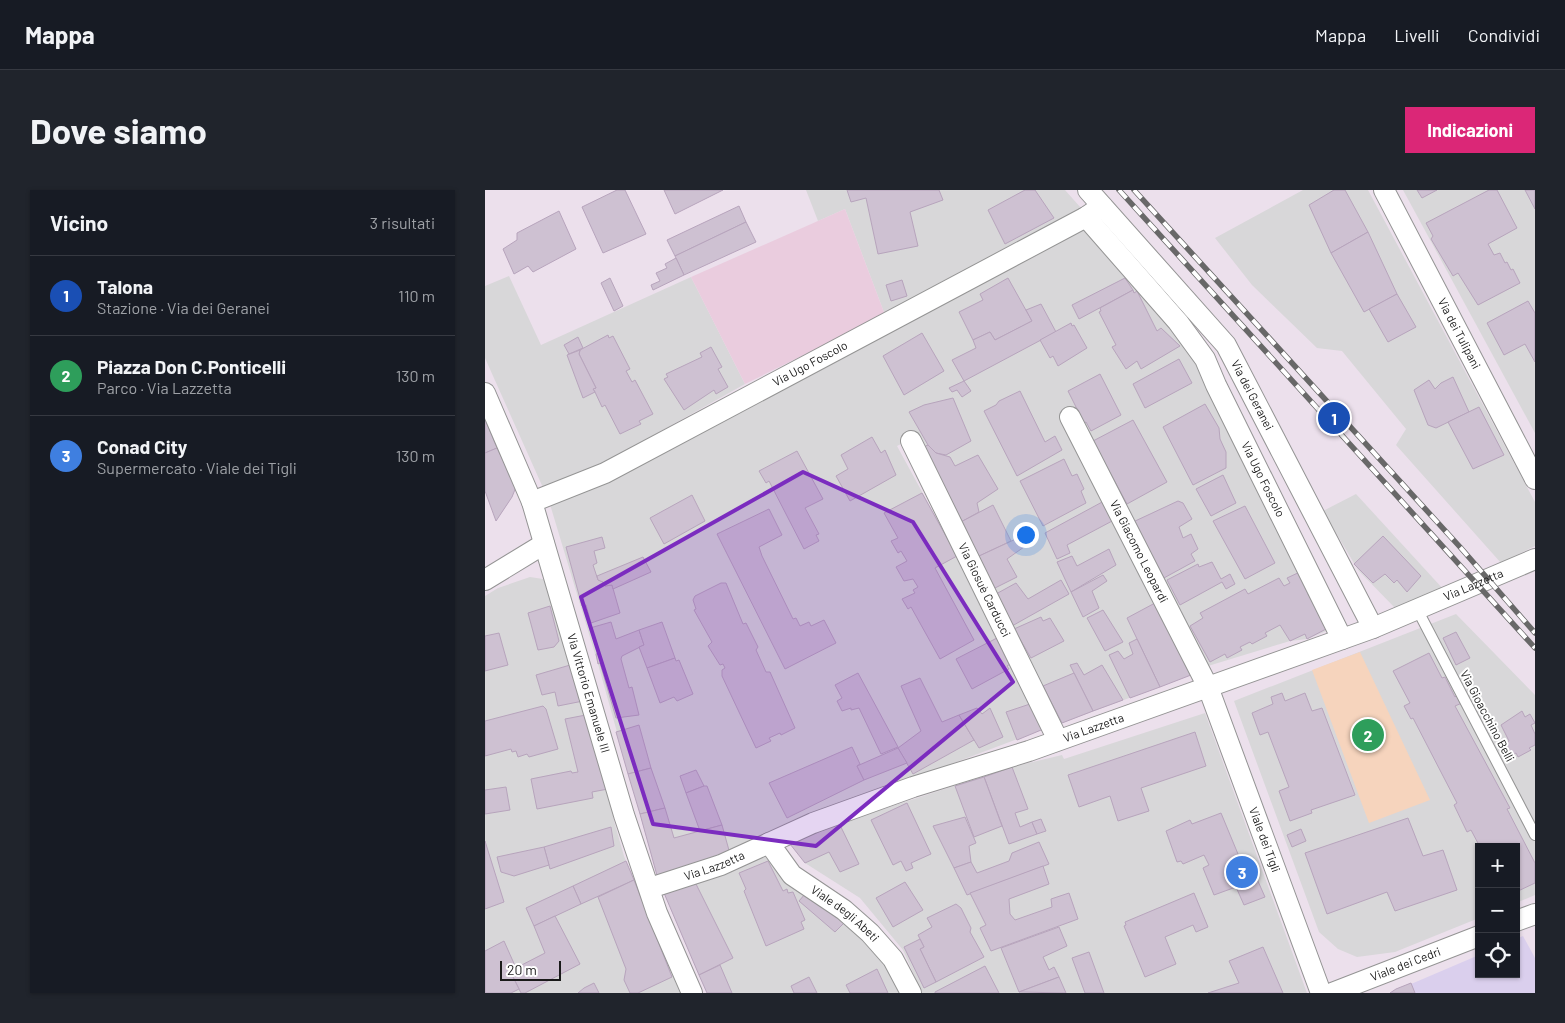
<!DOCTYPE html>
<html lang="it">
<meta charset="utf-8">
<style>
body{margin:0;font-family:Barlow,sans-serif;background:#20242c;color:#f1f3f6}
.controls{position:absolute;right:15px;bottom:15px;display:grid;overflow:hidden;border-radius:0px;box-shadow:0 1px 4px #0004}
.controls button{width:45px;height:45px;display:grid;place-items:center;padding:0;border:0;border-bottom:1px solid #363941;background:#171b24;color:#f1f3f6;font:25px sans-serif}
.scale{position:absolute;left:15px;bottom:12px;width:61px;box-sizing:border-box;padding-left:5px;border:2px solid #1a1a1a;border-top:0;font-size:14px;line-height:18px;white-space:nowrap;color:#1a1a1a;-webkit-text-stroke:4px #fff;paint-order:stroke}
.you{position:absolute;left:540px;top:344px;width:18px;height:18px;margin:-12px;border:4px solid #fff;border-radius:50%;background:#1a73e8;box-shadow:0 0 0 8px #1a73e833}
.badge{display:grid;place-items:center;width:32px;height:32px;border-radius:50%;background:#db2777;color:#fff;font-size:16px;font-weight:700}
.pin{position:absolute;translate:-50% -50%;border:2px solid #fff;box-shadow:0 1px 5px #0006}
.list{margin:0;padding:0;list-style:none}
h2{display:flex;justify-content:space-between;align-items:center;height:65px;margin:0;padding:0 20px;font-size:21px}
h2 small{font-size:16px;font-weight:400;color:#9ea1a6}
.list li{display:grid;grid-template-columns:32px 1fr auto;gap:15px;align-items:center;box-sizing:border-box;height:80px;padding:0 20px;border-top:1px solid #363941}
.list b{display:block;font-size:19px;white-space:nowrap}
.list p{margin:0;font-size:16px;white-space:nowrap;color:#9ea1a6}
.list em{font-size:16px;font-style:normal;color:#9ea1a6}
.icon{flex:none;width:28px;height:28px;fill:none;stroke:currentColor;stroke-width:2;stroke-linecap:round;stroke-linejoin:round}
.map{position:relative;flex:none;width:1050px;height:803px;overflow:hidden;border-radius:0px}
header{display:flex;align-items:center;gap:30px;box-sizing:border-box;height:70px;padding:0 25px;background:#171b24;border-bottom:1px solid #363941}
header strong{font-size:24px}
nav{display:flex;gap:28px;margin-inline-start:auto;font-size:18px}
.intro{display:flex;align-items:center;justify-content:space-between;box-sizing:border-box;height:120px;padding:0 30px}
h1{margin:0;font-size:35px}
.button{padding:12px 22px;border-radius:0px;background:#db2777;color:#fff;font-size:18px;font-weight:700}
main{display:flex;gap:30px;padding:0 30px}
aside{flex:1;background:#171b24;border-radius:0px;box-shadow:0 1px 4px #0004}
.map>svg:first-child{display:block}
</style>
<header>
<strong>Mappa</strong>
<nav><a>Mappa</a><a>Livelli</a><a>Condividi</a></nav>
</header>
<div class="intro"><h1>Dove siamo</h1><a class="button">Indicazioni</a></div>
<main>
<aside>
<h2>Vicino<small>3 risultati</small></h2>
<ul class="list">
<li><span class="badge" style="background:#1a4fb4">1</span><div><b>Talona</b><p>Stazione · Via dei Geranei</p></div><em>110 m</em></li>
<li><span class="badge" style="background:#2e9e5b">2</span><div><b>Piazza Don C.Ponticelli</b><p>Parco · Via Lazzetta</p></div><em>130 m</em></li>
<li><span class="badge" style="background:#3f7fe0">3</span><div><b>Conad City</b><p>Supermercato · Viale dei Tigli</p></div><em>130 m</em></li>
</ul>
</aside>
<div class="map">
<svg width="1050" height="803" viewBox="0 0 1050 803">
<rect width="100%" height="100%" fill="#ece0ec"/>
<g fill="#d8d7d9">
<path d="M321 0H580L596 18 588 27 400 125 360 19 333 31Z"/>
<path d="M818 0H883L1050 312V356L1016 373 911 255 921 239 857 161 832 158 767 95 730 48Z"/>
<path d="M918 0H1050V243Z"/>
<path d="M599 35 713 167 849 438 822 449 805 451 723 476 706 485 577 533 428 248 412 256 472 366 561 538 303 636 249 663 173 689 113 474 64 311Z"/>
<path d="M24 86 56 155 206 87 260 194 126 269 59 300 0 168V96Z"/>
<path d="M871 304 959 400 913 421 873 380 838 321Z"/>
<path d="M45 387 58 389 64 399 120 578 129 631 139 666 197 803H0V406L13 398Z"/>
<path d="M971 424 1050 505V705L1031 713V657H994V728L910 762 872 767 853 759 834 742 749 511Z"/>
<path d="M720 523 822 803H437L418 760 375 708 320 673 306 654 334 640 527 577 577 565 579 569Z"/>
<path d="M280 665 363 729 395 763 416 803H222L179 703Z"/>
</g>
<path fill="#dacfed" d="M1038 746 1050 768V803H905L994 765V784H1031V749Z"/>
<path fill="#eaccde" d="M360 19 400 125 260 194 206 87Z"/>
<path fill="#f6d4bd" d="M875 462 945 610 884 633 827 480Z"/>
<g fill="#cec1d2" stroke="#b7a4bc">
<path d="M132 0H140L161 44 118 63 97 17Z"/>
<path d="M179 0H238L190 24Z"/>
<path d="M362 0H454L458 10 425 22 433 56 393 64 381 8 366 12Z"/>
<path d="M540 0H550L569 28 520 54 503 20Z"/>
<path d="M849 0H860L883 42 846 63 824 15Z"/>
<path d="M932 0H952L937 8Z"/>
<path d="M1004 0H1012L1032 38 1003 54 1009 65 1015 63 1020 73 1022 72 1026 80 1028 79 1035 93 993 115 973 83 968 86 946 49 948 46 941 33Z"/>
<path d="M1040 0H1050V19Z"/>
<path d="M254 16 261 32 190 66 182 50Z"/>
<path d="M74 21 91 59 48 82 43 76 29 84 18 59 32 50V43Z"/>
<path d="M261 32 271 52 199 85 190 66Z"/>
<path d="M883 42 912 104 879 122 846 63Z"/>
<path d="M191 68 199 85 168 100 166 95 175 91 171 83 182 78 180 74Z"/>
<path d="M125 88 138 116 129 121 116 93Z"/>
<path d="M523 88 547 131 510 150 505 142 488 150 474 122 498 110 495 104Z"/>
<path d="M640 88 648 100 594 129 587 115Z"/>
<path d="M417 90 422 106 406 111 401 95Z"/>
<path d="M648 100 649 103 652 101 672 141 676 138 695 156 656 179 652 171 641 179 627 157 631 155 614 122 616 121 615 118Z"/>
<path d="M912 104 931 137 903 152 884 119Z"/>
<path d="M1043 111 1050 123V172L1040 154 1019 165 1002 133Z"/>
<path d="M556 114 571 142 479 191 467 170 491 158 488 150 505 142 510 150 547 131 541 120Z"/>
<path d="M586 133 587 136 589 135 602 158 573 176 568 166 565 168 555 150Z"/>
<path d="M437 143 459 181 419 205 398 166Z"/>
<path d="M123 145 124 148 128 146 145 179 141 181 147 192 150 190 168 224 154 231 156 234 135 244 120 215 117 217 110 202 108 199 111 198 94 164 95 160Z"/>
<path d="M93 147 98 158 84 164 79 155Z"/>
<path d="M226 157 237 177 233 179 243 197 231 204 229 200 199 220 179 189 183 187 181 184 217 167 215 163Z"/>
<path d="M95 160 94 164 111 198 108 199 110 202 98 208 82 165Z"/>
<path d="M694 169 707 193 660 218 648 194Z"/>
<path d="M615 184 636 225 606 241 601 232 599 233 583 201Z"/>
<path d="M968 187 984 222 951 238 943 235 929 200 944 190 950 199 956 193Z"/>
<path d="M479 191 486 201 477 207 472 200 467 202 464 198Z"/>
<path d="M535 201 560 252 570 246 577 260 532 286 499 221 511 215 514 211Z"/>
<path d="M468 208 486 251 461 265 451 263 443 255 424 222 439 215Z"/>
<path d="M720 214 734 238 735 249 741 262V278L708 295 678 237Z"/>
<path d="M994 217 1019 265 988 279 963 232Z"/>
<path d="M0 229 12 258 0 263Z"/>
<path d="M648 230 682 292 642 314 608 251Z"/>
<path d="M387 247 396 263 400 260 411 285 365 311 351 286 363 279 356 265Z"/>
<path d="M443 255 451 263 465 267 470 276 493 265 513 299 492 313 494 322 474 333 434 259Z"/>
<path d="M12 258 31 297 27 307 11 331 0 301V263Z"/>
<path d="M312 261 338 309 320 318 334 344 331 345 334 351 319 359 284 291 281 293 274 281Z"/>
<path d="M579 269 587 286 592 284 599 299 596 301 601 313 558 336 535 291Z"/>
<path d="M738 285 751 313 726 326 711 299Z"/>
<path d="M437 303 472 366 450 378 489 450 455 469 426 417 423 419 417 409 430 403 428 400 433 397 428 389 419 391 411 377 422 371 416 361 413 363 406 351 413 348 399 323Z"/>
<path d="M207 305 220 331 179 354 165 328Z"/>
<path d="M619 311 629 330 582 355 585 363 572 369 560 343Z"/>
<path d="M693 311 698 313 707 329 694 337 698 348 706 344 713 359 706 364 710 371 677 389 648 332Z"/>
<path d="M508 315 526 351 492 367 474 333Z"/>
<path d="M760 316 790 373 760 389 728 331Z"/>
<path d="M284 319 297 345 274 357 277 366 308 429 311 428 315 436 324 432 326 436 339 430 351 453 300 479 232 344Z"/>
<path d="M898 346 936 386 922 402 912 390 909 393 900 384 888 393 869 374Z"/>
<path d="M117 347 120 358 109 361 112 373 108 375 113 390 118 392 120 396 127 395 135 423 106 433 101 415 97 416 81 357Z"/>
<path d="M533 348 539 357 522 369 532 387 508 399 492 367Z"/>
<path d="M624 359 631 375 586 402 572 372 587 366 592 376Z"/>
<path d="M158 367 166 382 128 399 127 395 120 396 118 392 113 390 112 386Z"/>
<path d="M727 372 736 389 745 384 750 394 741 399 737 392 695 415 682 390 713 374 714 377Z"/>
<path d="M817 381 829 402 823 404 843 438 822 449 820 444 805 451 795 435 780 443 782 446 767 454 765 452 755 457 757 460 742 468 740 464 725 472 705 436 718 428 715 423 760 399 763 404 794 388 799 396 805 393 802 388Z"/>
<path d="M618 385 622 391 607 401 614 418 598 427 586 402Z"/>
<path d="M576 390 584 404 527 436 511 404 531 393 543 409Z"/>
<path d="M236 393H241L258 434 261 433 273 457 271 460 281 482H285L310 538 296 545 295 543 284 548 286 551 271 558 237 486V480L240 478 238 474 235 475 223 456 227 452 209 420 211 419 208 410 210 406Z"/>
<path d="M670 413 706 485 675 497 642 428Z"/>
<path d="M65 416 74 451 69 457 53 460 43 423Z"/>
<path d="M618 420 638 452 620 461 602 428Z"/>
<path d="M556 427 558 431 565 428 579 451 546 468 529 439Z"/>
<path d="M126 432 131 449 154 440 159 455 137 466 136 469 144 498 147 497 154 525 131 528 115 473 113 474 111 464 113 463 105 438Z"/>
<path d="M177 432 190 468 162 478 154 457 159 455 154 440Z"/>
<path d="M971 442 985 468 971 475 958 448Z"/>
<path d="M14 443 23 475 0 481V446Z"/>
<path d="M512 448 525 474 522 476 524 479 487 499 471 469Z"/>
<path d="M652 449 675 497 645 508 624 465 633 461 639 469 648 464 644 453Z"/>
<path d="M944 463 957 488 960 487 970 507 972 505 977 513 970 516 1025 618 1022 619 1050 673V693L1031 702V657H995L986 640 982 642 969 615 972 613 928 528 926 529 919 516 925 513 908 481Z"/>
<path d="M190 468 191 471 194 470 208 504 192 511 189 507 175 513 162 478Z"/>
<path d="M92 473 103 510 73 516 70 502 57 505 51 485Z"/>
<path d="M592 473 599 485 617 475 638 510 608 521 585 475Z"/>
<path d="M373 483 413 557 396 564 374 518 366 520V518L357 521 352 511 357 508 350 495Z"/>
<path d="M589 483 608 521 577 533 558 496Z"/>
<path d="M435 488 457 532 474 525 489 550 428 584 413 558 436 541 416 496Z"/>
<path d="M797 503 800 511 820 503 827 521 837 518 870 605 826 620 827 623 805 631 794 601 804 597 783 542 775 545 767 523 788 514 786 507Z"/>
<path d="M551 512 561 538 532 550 521 522Z"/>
<path d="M58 516 61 519 73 559 44 567 42 564 33 567 31 561 27 562 26 559 0 566V531Z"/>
<path d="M492 518 497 524 505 518 518 547 494 558 474 525Z"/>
<path d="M1037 521 1040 527 1045 524 1050 533 1046 535 1050 544V555L1044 558 1046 560 1033 567 1031 563 1025 566 1019 553 1024 551 1016 535Z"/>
<path d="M106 524 123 599 107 602 108 608 52 619 46 589 86 581 87 583 93 582 80 529Z"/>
<path d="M154 535 166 578 143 584 131 542Z"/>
<path d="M710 542 721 576 656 598 664 621 633 631 625 606 594 617 583 585Z"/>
<path d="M367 557 375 574 372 576 379 590 302 628 284 593Z"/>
<path d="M413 558 422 573 379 590 372 576Z"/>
<path d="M527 577 543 619 530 623 535 637 547 632 552 644 524 654 499 587Z"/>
<path d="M166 578 180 618 155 624 143 584Z"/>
<path d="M211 580 219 596 201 603 195 586Z"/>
<path d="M499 587 517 636 489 647 470 596Z"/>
<path d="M219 596H222L237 635 215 641 201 603Z"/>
<path d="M21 597 25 620 0 624V600Z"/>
<path d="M422 613 446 664 426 673 428 678 421 681 416 671 408 675 386 630Z"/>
<path d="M180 618 189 648 237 635 245 664 173 689 155 624Z"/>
<path d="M736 623 765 693 772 689 780 707 759 715 751 697 729 705 718 678 724 675 719 665 698 674 696 671 692 672 681 641 705 630 707 634Z"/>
<path d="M480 627 491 653 484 656 486 672 469 678 448 636Z"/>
<path d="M923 628 938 666 958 660 972 700 910 721 902 702 842 724 820 663Z"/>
<path d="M556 629 561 641 552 644 547 632Z"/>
<path d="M354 633 374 674 355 682 344 662 320 673 305 654Z"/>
<path d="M126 637 129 656 65 679 59 657Z"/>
<path d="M816 639 821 651 807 657 802 645Z"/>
<path d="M0 651 19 712 0 719Z"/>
<path d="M554 652 564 674 482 705 469 678 486 672 492 683 524 671 527 663Z"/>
<path d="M59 657 64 675 29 686 16 682 12 667Z"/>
<path d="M141 671 149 690 96 714 88 696Z"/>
<path d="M283 671 298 701 302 699 303 703 308 702 320 730 316 732 319 739 281 756 259 701 261 699 254 683Z"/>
<path d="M558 676 564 694 524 709 525 724 530 730 567 717 566 709 584 703 593 729 506 761 495 738 501 735 485 703Z"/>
<path d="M149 690 187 787 153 803H145L139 790 141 779 113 707Z"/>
<path d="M209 690 248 768 214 785 179 703Z"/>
<path d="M420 692 438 720 408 737 391 708Z"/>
<path d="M88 696 96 714 49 736 41 718Z"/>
<path d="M709 703 723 737 711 742 708 735 680 747 691 774 660 787 639 736 641 735 640 732Z"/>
<path d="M320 704 360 732 350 742 314 711Z"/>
<path d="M471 714 476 718 486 738 485 742 499 767 451 792 435 759 439 757 433 745 447 737 442 728Z"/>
<path d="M70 726 95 774 40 803H36L25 781 60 763 49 736Z"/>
<path d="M574 737 582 756 558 767 564 780 569 777 574 787 534 802 516 758Z"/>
<path d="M435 749 439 757 435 759 451 792 439 798 419 757Z"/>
<path d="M19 751 31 778 25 781 34 799 26 803H0V761Z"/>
<path d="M778 757 798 803H723L754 793 744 771Z"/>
<path d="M604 762 619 803H600L587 768Z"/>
<path d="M235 775 247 803H222L214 785Z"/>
<path d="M500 776 514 803H450V802Z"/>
<path d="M392 779 403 803H365L361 795Z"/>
<path d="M324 787 332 803H309L306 796Z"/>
<path d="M574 787 581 803 534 802Z"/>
<path d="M109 793 114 803H93L99 798Z"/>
<path d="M926 793 930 803H905L911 799Z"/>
</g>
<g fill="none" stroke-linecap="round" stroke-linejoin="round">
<defs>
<path id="lane" d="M932 419 1050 645"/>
<g id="street">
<path id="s1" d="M603 0 741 155 888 438"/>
<path id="s2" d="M899 0 1050 289"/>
<path id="s3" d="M601 27 693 132 720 169 731 195 857 449"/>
<path id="s4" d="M0 203 47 312 139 625 172 723 207 803"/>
<path id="s5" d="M585 227 723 497 836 803"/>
<path id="s6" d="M426 251 573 550"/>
<path id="s7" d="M47 312 120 283 601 27 617 16"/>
<path d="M0 390 59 354"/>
<path id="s8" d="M284 653 307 685 359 720 385 743 408 769 426 803"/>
<path id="s9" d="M165 698 236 675 328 633 428 597 544 561 888 438 1050 369"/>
<path d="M1031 731 1050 724"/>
<path id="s10" d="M847 803 994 746"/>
</g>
</defs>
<use href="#lane" stroke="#949494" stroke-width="12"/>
<use href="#street" stroke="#949494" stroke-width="22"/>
<use href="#lane" stroke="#fff" stroke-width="10"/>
<use href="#street" stroke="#fff" stroke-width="20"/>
<defs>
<g id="rail">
<path d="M634 0 1050 458"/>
<path d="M649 0 975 357 1050 443"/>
</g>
</defs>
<use href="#rail" stroke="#686868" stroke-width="5.5"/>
<use href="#rail" stroke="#fff" stroke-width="4" stroke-dasharray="11" stroke-linecap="butt"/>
</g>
<path fill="#7b2cbf" fill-opacity="0.2" stroke="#7b2cbf" stroke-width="4" stroke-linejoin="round" d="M318 282 428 332 528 492 331 656 168 634 96 407Z"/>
<g text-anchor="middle" stroke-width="4" stroke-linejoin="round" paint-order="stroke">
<g font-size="12" fill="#1a1a1a" stroke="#fff">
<text dy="4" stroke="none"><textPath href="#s2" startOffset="162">Via dei Tulipani</textPath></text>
<text dy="4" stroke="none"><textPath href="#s7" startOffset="311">Via Ugo Foscolo</textPath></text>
<text dy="4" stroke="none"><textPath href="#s1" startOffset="264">Via dei Geranei</textPath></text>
<text dy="4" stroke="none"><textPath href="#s3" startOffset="319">Via Ugo Foscolo</textPath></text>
<text dy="4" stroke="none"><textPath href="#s5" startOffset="151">Via Giacomo Leopardi</textPath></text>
<text dy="4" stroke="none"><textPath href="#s9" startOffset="878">Via Lazzetta</textPath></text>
<text dy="4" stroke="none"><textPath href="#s6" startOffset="166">Via Giosuè Carducci</textPath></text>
<text dy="4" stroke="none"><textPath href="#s4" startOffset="318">Via Vittorio Emanuele III</textPath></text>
<text transform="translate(1002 526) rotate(62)" y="4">Via Gioacchino Belli</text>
<text dy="4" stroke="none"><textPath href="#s9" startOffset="472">Via Lazzetta</textPath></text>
<text dy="4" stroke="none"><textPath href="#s5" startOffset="466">Viale dei Tigli</textPath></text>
<text dy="4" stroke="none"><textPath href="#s9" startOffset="68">Via Lazzetta</textPath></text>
<text dy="4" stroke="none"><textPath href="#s8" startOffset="105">Viale degli Abeti</textPath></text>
<text dy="4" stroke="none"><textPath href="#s10" startOffset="79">Viale dei Cedri</textPath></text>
</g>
</g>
</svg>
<div class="controls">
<button>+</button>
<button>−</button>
<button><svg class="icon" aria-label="locate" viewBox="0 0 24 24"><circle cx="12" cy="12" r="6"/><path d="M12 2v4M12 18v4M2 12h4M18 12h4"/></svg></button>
</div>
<div class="scale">20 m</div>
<div class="you"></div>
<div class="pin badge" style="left:849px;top:228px;background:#1a4fb4">1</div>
<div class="pin badge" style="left:883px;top:545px;background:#2e9e5b">2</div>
<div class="pin badge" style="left:757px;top:682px;background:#3f7fe0">3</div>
</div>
</main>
